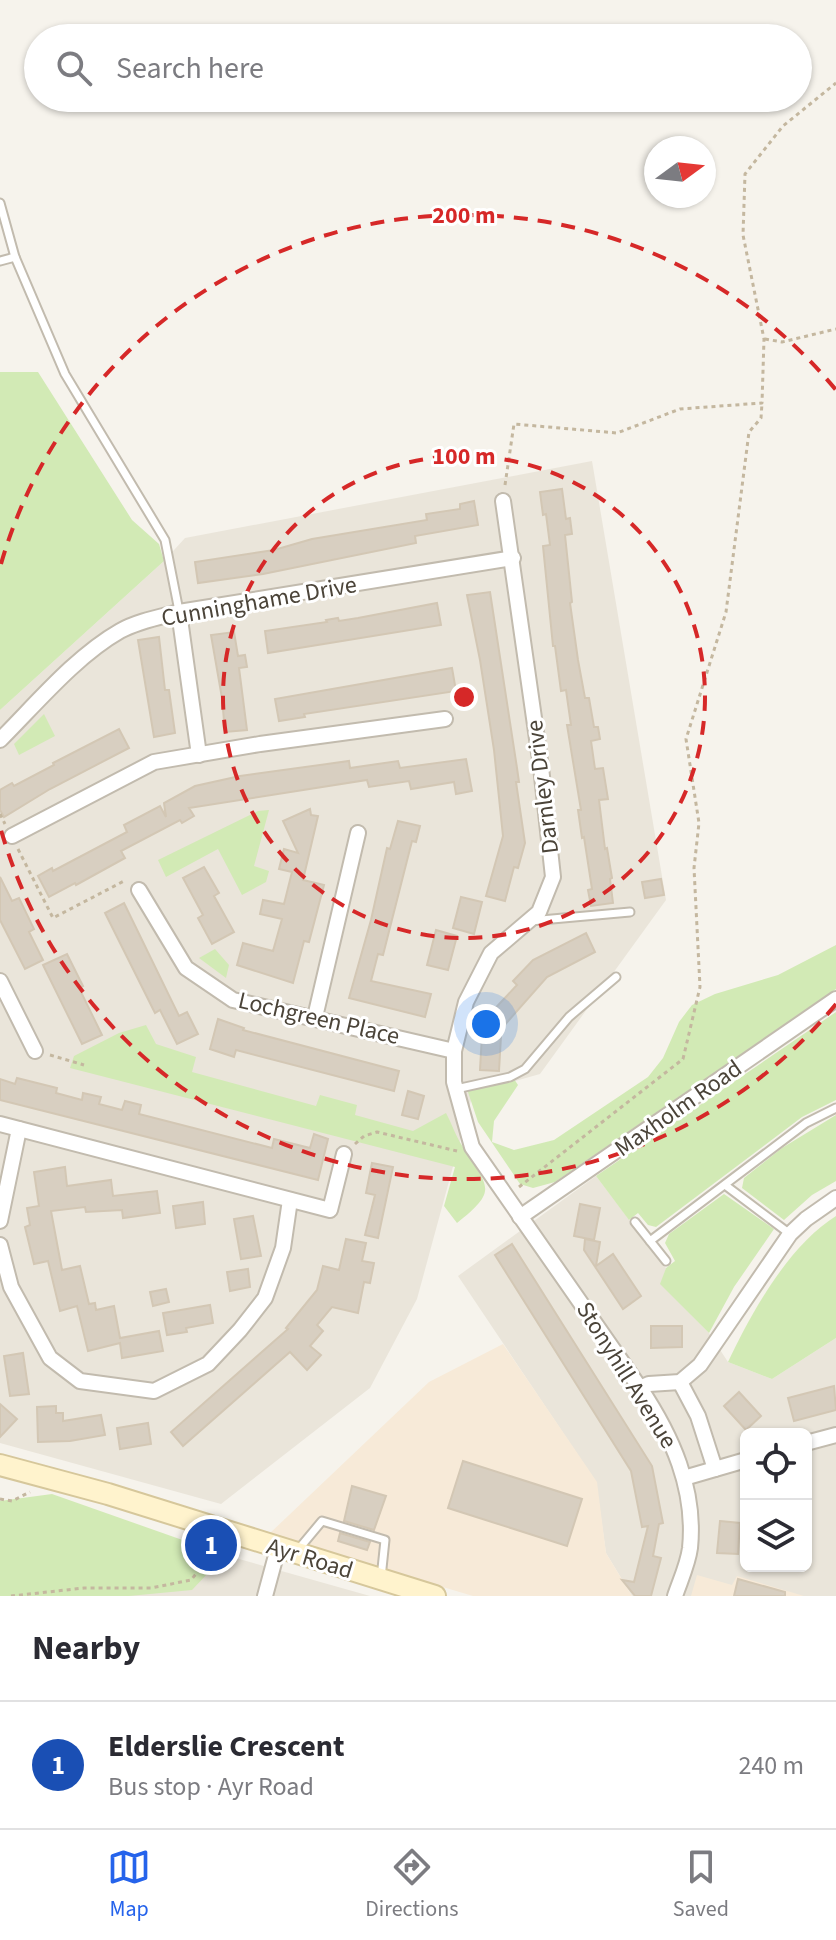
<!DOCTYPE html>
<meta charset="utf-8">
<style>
body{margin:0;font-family:"Source Sans 3",sans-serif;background:#f7f7f7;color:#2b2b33}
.controls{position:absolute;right:24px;bottom:24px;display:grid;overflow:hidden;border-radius:12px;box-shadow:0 2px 6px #0004}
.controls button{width:72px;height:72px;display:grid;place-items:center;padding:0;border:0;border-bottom:2px solid #e1e1e2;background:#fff;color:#2b2b33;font:40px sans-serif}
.compass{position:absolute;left:644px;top:136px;width:72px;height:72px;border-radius:50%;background:#fff;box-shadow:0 2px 6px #0004;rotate:75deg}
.you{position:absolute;left:486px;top:1024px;width:28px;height:28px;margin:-20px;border:6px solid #fff;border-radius:50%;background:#1a73e8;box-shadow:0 0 0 12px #1a73e833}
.badge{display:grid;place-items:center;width:52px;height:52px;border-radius:50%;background:#2563eb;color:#fff;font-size:26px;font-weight:700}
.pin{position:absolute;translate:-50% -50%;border:4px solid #fff;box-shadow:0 2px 8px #0006}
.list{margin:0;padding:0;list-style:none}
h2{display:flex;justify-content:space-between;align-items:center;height:104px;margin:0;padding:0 32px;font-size:34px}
h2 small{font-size:26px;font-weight:400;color:#7c7c81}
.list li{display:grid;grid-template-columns:52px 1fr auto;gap:24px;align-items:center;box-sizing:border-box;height:128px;padding:0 32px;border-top:2px solid #e1e1e2}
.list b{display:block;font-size:30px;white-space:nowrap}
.list p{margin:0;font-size:26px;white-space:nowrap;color:#7c7c81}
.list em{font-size:26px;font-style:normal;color:#7c7c81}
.icon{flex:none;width:44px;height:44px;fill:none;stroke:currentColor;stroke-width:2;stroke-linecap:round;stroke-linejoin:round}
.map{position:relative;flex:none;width:836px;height:1596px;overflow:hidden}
.search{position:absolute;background:#fff;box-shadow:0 2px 6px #0004;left:24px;right:24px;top:24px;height:88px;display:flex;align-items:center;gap:20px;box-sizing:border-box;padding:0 28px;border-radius:44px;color:#7c7c81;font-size:30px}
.sheet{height:232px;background:#fff}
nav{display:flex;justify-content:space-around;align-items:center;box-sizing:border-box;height:112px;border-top:2px solid #e1e1e2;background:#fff;font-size:22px;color:#7c7c81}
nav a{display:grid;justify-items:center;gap:4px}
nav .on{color:#2563eb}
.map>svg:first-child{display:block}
</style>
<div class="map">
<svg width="836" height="1596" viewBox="0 0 836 1596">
<rect width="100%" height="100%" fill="#f6f3ec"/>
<g fill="#eae5da" fill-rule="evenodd">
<path d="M592 461 666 900 540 1074 473 1093 417 1299 370 1388 221 1504 0 1443V710L164 561 185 538Z"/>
<path d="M596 1176 666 1268 661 1284 709 1333 728 1362 772 1379 836 1338V1596H632L606 1553 596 1482 458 1276ZM746 1434H806V1566H746Z"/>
<path d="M0 1515 225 1555 370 1596H0Z"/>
</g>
<g fill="#f7ead8">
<path d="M503 1344 597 1482 606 1553 632 1596H473L268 1535 429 1382Z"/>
<path d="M697 1575 732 1585 737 1576 804 1596H691Z"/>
</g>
<g fill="#d2eab5">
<path d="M0 372H38L132 520 159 544 164 561 0 710Z"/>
<path d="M44 714 55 736 19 755 14 744Z"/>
<path d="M269 810 254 866 269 871 266 882 242 895 218 849 166 877 158 860 258 811Z"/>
<path d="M836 945V989L555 1182 533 1188 520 1184 478 1122 467 1089 514 1079 518 1085 494 1121 492 1142 514 1150 554 1140 648 1077 663 1058 679 1022 692 1005 715 994 778 975Z"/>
<path d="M215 949 229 965 226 978 199 958Z"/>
<path d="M836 1012V1100L802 1117 656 1227 648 1225 638 1213 629 1220 596 1176Z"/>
<path d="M146 1025 156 1044 196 1057 192 1072 316 1106 320 1095 357 1105 355 1115 413 1131 446 1113C452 1124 456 1137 463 1147 487 1187 500 1189 457 1223L444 1206 455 1167 70 1068 74 1056 119 1033Z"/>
<path d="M836 1115V1181L812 1195 784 1220 742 1188 744 1178 782 1148Z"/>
<path d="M724 1194 774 1229 734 1287 709 1333 660 1284 666 1268 675 1261 665 1243 669 1234Z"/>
<path d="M836 1216V1338L772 1379 728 1362C751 1313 789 1245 836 1216Z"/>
<path d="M52 1494 225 1555 192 1590 129 1596H0V1501Z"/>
</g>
<g fill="#d8cfc1" stroke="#d3c7b4" stroke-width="2">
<path d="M562 489 566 519 570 518 572 534 565 535 572 602 570 603 578 660 585 698H589L594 727H598L600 739 591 741 595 769 603 768 608 799 599 800 605 849 607 848 612 878 610 879 613 903 591 906 588 890 592 889 584 837 582 838 578 810H581L567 725H571L566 690 561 691 555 646H553L543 546 550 545 546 514 543 515 540 492Z"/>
<path d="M474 501 478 525 415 536 416 543 263 574 198 583 195 562 274 550 312 539 427 520 426 514 460 509V504Z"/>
<path d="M490 592 517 768 519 782H516L525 843 518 868 514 867 505 901 486 896 503 836 494 750 480 660 467 595Z"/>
<path d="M437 603 441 625 268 653 265 631 327 622 326 620 338 618 339 621 358 618Z"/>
<path d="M234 632 238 656 245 655 247 667 239 668 247 730 225 732 222 698 211 635Z"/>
<path d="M159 637 165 690H169L175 733 154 737 138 640Z"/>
<path d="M452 668 456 691 304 714 305 717 279 721 275 699Z"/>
<path d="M119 729 129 748 50 789 4 817 0 810V790L12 783 14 786 54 765 53 763Z"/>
<path d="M466 759 472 791 456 794 454 782 411 789 409 781 369 787 367 780 189 808 194 816 182 823 180 820 121 851 125 858 76 885 75 883 49 897 38 876 52 868 53 871 127 832 124 825 160 806 166 817 164 803 195 786 240 776 349 761 350 768 398 761 400 768Z"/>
<path d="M310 809 311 815 318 816 303 880 324 885 309 942 304 941 293 983 237 965 243 943 273 951 282 919 260 914 263 900 284 904 292 872 279 869 284 849 298 853 283 821Z"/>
<path d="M398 821 420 826 416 842 412 841 383 955 378 954 371 981 431 994 425 1017 349 998 371 920 387 848 390 849Z"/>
<path d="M204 867 219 893 214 896 234 932 212 944 198 918 203 915 183 878Z"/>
<path d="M0 877 12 901 19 898 34 929 29 932 43 960 25 969 0 920Z"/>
<path d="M661 879 664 895 645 898 642 882Z"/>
<path d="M461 897 482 902 474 934 453 928Z"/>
<path d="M124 903 179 1016 187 1012 198 1034 177 1044 160 1010 155 1013 105 913Z"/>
<path d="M436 930 457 936 448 970 427 965Z"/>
<path d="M586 933 595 952 547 977 502 1028 488 1016 517 985 513 981 533 960Z"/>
<path d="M67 954 83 986 79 988 102 1035 82 1044 43 965Z"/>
<path d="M218 1019 244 1028 243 1030 399 1071 394 1091 236 1050 234 1057 210 1049Z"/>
<path d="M482 1035 501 1036 499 1071 480 1070Z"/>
<path d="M17 1078 57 1088 56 1093 82 1100 83 1093 101 1097 99 1104 122 1110 125 1101 141 1105 139 1114 272 1148 274 1139 310 1148 314 1134 328 1139 318 1180 0 1100V1079L15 1084Z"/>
<path d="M408 1091 424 1096 418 1119 402 1115Z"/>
<path d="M372 1163 393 1167 378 1238 365 1235 375 1195 366 1193Z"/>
<path d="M65 1167 67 1186 111 1180 113 1196 157 1191 160 1213 123 1218 122 1210 86 1212 85 1207 51 1211 62 1270 80 1266 89 1304 95 1303 96 1310 114 1306 120 1338 159 1331 163 1351 122 1358 120 1343 88 1351 77 1306 60 1311 48 1261 34 1264 25 1227 30 1225 27 1208 39 1206 34 1172Z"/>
<path d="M203 1202 205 1224 176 1228 173 1206Z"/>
<path d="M580 1204 600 1208 594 1240 574 1236Z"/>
<path d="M253 1216 261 1256 241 1259 234 1219Z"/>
<path d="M346 1239 366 1243 362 1261 374 1263 370 1283 364 1282 358 1313 332 1307 317 1325 323 1331 310 1346 321 1355 307 1370 290 1352 183 1446 171 1432 288 1329 286 1328 317 1290 323 1266 339 1270Z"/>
<path d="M585 1239 600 1242 596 1266 613 1254 641 1296 623 1309 584 1250Z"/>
<path d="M512 1244 652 1466 663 1523 659 1524 653 1556 661 1558 651 1596H635L622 1580 634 1582 648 1526 642 1527 631 1471 495 1255Z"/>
<path d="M248 1269 250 1287 230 1291 227 1272Z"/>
<path d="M166 1289 169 1302 153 1306 150 1292Z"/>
<path d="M210 1305 213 1323 186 1328 187 1332 167 1335 163 1313Z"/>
<path d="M651 1326H682V1347L651 1348Z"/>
<path d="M23 1353 29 1394 10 1396 4 1356Z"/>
<path d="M834 1386 836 1410 794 1421 788 1398Z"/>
<path d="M739 1392 761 1416 746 1430 724 1406Z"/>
<path d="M0 1404 17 1419 0 1437Z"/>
<path d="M56 1406V1413H63V1421L101 1415 105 1435 70 1441 38 1442 37 1407Z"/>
<path d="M148 1423 151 1444 120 1449 117 1428Z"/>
<path d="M463 1461 582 1499 567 1546 448 1508Z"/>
<path d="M352 1486 386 1496 374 1530 344 1521Z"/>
<path d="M720 1521 740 1523 738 1554 717 1553Z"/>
<path d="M340 1533 370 1542 367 1550 338 1541Z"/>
<path d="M738 1579 785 1592V1596H734Z"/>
</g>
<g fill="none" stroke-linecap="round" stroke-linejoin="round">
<defs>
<g id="service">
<path d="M0 203 15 257 65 374 165 540 179 611"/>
<path d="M0 261 15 257"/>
<path d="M530 921 630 912"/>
<path d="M456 1089 510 1077 525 1069 569 1017 616 977"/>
<path d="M725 1185 790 1234"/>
<path d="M635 1222 666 1261"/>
<path d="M650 1241 806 1123 836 1108"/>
<path d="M297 1551 322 1521 385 1540 381 1578"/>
</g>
<g id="minor">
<path d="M503 501 541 767 553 877 539 912 491 953 466 1002 454 1051V1082L472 1147 640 1388C672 1436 696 1489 690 1548 688 1564 680 1581 675 1596"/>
<path d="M179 612 199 755"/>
<path d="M0 740C36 704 76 656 120 631 138 621 160 617 179 612L513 558"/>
<path d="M12 836 154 762 260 744 445 719"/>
<path d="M139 890 186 968 233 1000 454 1051"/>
<path d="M0 981 35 1051"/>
<path d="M315 1017 358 833"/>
<path d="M0 1124 330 1210 344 1154"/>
<path d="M520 1217 836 999"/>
<path d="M0 1221 19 1129"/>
<path d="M0 1245 11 1287 50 1358 80 1381 154 1391 208 1364 240 1330 265 1298 283 1248 290 1200"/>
<path d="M680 1382 698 1416 715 1469"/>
<path d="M640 1388 649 1384 680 1382 700 1365 790 1234 806 1219 836 1198"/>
<path d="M806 1443 836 1435"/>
<path d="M684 1478 746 1460"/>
<path d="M265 1596 278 1548"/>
</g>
<path id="secondary" d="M0 1465 108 1494 435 1596"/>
</defs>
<use href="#service" stroke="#c2bbae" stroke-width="11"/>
<use href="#minor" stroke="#c2bbae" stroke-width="18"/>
<use href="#secondary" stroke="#d6c79b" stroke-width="24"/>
<g stroke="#c4b79f" stroke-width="3" stroke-dasharray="4 4" stroke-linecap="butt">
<path d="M765 339 782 342 836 329"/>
<path d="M505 485 514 424 617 433 680 409 762 403 764 339 743 235 745 174 783 126 836 83"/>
<path d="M0 814 5 824"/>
<path d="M18 849 53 918 126 880"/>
<path d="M50 1055 84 1065"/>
<path d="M355 1144 364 1136 377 1132 457 1151"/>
<path d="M519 1187 683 1059 700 987 694 868 699 823 686 739 726 612 749 432 761 418 762 403"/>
<path d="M0 1499 12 1501 30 1492"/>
<path d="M11 1596 84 1588H151L191 1580 218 1547"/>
</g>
<use href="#service" stroke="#fff" stroke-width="7"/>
<use href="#minor" stroke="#fff" stroke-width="14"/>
<use href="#secondary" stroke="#fff3cd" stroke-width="20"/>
</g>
<g fill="none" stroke="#d62828" stroke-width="4" stroke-dasharray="14 10">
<circle cx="464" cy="697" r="241"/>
<path d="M836 1004A482 482 0 0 1 1 830M1 564A482 482 0 0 1 836 390"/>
</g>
<g text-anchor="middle" stroke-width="6" stroke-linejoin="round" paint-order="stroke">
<g font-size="24" fill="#4b4439" stroke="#fff">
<text transform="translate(259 601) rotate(-10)" y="8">Cunninghame Drive</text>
<text transform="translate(542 787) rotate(-97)" y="8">Darnley Drive</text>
<text transform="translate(319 1018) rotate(13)" y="8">Lochgreen Place</text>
<text transform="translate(678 1108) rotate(-35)" y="8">Maxholm Road</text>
<text transform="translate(627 1375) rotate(58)" y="8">Stonyhill Avenue</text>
<text transform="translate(310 1558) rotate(17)" y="8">Ayr Road</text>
</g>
</g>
<circle cx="464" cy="697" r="12" fill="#d62828" stroke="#fff" stroke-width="4"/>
<g font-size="24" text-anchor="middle" font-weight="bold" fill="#d62828" stroke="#fff" stroke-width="6" stroke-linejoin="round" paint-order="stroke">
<text x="464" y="223">200 m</text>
<text x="464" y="464">100 m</text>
</g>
</svg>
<div class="controls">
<button><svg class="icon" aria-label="locate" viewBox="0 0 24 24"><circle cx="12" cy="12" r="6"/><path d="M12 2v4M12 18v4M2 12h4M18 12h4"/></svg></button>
<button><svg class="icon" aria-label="layers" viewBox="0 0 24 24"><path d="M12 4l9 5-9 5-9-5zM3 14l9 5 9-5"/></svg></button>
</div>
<svg class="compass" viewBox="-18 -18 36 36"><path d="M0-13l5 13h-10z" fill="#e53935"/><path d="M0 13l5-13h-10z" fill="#7c7c81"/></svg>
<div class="you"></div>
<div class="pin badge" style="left:211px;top:1545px;background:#1a4fb4">1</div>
<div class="search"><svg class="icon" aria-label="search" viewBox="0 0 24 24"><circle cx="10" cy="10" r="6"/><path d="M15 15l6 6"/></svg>Search here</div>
</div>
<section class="sheet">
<h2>Nearby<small></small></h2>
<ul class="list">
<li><span class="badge" style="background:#1a4fb4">1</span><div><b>Elderslie Crescent</b><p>Bus stop · Ayr Road</p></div><em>240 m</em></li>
</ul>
</section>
<nav>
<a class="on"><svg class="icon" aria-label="map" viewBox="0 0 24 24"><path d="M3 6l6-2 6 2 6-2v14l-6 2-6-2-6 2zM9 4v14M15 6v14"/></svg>Map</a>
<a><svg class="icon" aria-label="directions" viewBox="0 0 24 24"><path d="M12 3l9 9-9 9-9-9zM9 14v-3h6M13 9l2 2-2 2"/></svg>Directions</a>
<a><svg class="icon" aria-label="saved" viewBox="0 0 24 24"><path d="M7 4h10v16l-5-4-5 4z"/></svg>Saved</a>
</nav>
